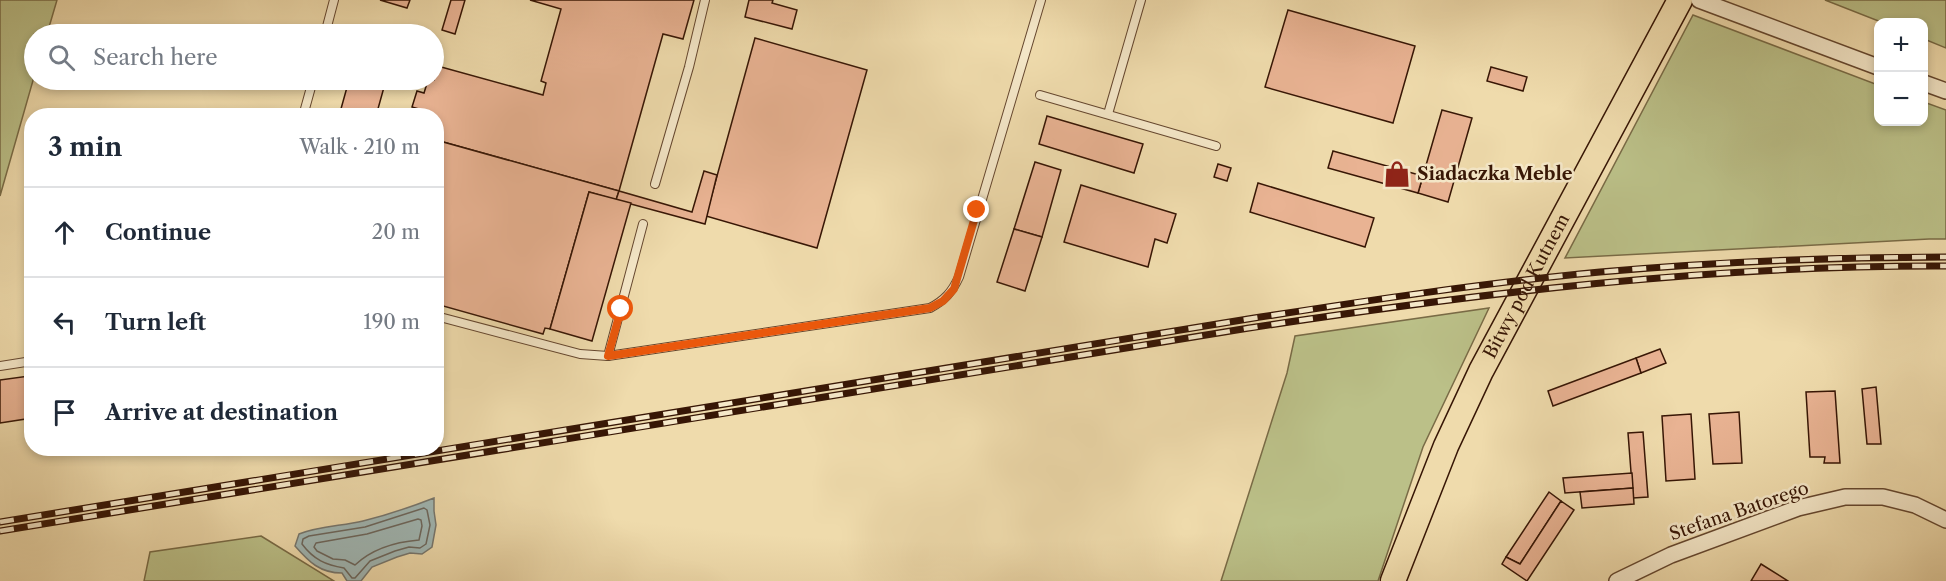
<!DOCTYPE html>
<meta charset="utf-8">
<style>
body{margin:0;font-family:"Libre Caslon Text",serif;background:#f2f2f3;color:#1f2937}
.controls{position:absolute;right:18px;top:18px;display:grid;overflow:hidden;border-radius:12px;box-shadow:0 3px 9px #0003}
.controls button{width:54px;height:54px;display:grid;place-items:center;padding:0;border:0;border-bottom:2px solid #e0e1e3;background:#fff;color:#1f2937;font:30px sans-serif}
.stop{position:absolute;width:18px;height:18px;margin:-14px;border:4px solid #ea580c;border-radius:50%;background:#fff}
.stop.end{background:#ea580c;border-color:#fff;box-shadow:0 2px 6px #0008}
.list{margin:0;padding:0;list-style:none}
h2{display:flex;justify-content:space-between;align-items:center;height:78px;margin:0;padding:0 24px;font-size:26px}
h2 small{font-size:20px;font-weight:400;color:#747a83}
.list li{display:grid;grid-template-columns:39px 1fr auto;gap:18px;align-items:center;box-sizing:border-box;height:90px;padding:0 24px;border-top:2px solid #e0e1e3}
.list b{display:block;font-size:22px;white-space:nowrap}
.list em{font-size:20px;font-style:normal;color:#747a83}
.icon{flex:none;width:33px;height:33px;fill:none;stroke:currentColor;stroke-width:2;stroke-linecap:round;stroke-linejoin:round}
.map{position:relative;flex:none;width:1946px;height:581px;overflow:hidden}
.search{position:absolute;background:#fff;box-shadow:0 3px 9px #0003;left:24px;top:24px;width:420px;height:66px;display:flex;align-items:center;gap:15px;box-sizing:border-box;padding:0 21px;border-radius:33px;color:#747a83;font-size:22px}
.panel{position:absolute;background:#fff;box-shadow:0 3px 9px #0003;left:24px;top:108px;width:420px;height:348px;border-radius:24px}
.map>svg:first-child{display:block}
</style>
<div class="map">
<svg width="1946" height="581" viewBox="0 0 1946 581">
<rect width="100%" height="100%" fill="#efdbac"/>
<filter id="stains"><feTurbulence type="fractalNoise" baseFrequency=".00333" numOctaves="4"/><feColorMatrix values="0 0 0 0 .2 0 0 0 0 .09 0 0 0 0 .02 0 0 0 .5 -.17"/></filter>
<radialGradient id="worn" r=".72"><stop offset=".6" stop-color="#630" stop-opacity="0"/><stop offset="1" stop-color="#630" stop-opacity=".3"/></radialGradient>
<g fill="#bbc088" stroke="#796b46" stroke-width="1.5">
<path d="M0 0H57L47 34H34V77L0 196Z"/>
<path d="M1825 0H1946V48L1924 39V22H1881Z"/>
<path d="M1693 15 1878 85V122H1924V102L1946 110V239H1929L1565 258Z"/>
<path d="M1489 308 1423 447 1378 581H1221L1287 373 1295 336Z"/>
<path d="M261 536 334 581H144L150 552Z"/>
</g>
<path fill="#a0b8b6" stroke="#76776f" stroke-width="1.5" d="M434 498V511L436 525 432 547 422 554 410 553 397 557 372 567 361 581H347L342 573C320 573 309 562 295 546L299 534C319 526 342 526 363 521 387 515 411 507 434 498Z"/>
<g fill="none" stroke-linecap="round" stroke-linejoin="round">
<g stroke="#6c675e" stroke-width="1.5">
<path d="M424 508 427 510 430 525 426 544 420 548 409 547 395 551 370 561 355 578H352L344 568C326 565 314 560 302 544L303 539 309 536 365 527Z"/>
<path d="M418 519 421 520 422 526 419 540C395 542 373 548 355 565L345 560 333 559 317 551 314 547 316 543 367 534Z"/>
</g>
</g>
<g fill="#e9b393" stroke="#371605" stroke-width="1.5">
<path d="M380 0H410L407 8Z"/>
<path d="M451 0H465L455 34 442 30Z"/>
<path d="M530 0H694L683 39 663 34 619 191 436 140V116H418L419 109 412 107 417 91 424 93 428 80H434V65L543 95 546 83 541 81 561 9Z"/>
<path d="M749 0H773L772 3 797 10 792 29 745 17Z"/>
<path d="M1288 10 1415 46 1393 123 1265 87Z"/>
<path d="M755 38 867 70 817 248 706 216Z"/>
<path d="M1491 67 1527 77 1523 91 1487 81Z"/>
<path d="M349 80H386L376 116H339Z"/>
<path d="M1442 110 1472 118 1448 202 1418 193Z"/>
<path d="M1047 116 1143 144 1134 173 1039 144Z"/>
<path d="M436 140 619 191 616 200 589 192 550 329 545 328 543 334 436 304Z"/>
<path d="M1333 151 1423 176 1418 193 1328 168Z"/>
<path d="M1035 162 1061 170 1042 237 1014 229Z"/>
<path d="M1218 164 1231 168 1227 181 1214 177Z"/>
<path d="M704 171 717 175 705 224 616 200 619 191 692 212Z"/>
<path d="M1258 183 1374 218 1365 247 1250 212Z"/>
<path d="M1081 185 1176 214 1167 243 1155 239 1148 267 1064 242Z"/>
<path d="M589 192 631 203 592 341 550 329Z"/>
<path d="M1014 229 1042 237 1025 291 997 282Z"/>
<path d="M1660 349 1666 363 1641 373 1636 358Z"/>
<path d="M1636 358 1641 373 1553 406 1548 391Z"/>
<path d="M29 376 32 395V418L0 423V380Z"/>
<path d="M1876 387 1881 444H1867L1862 389Z"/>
<path d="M1835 391 1840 463H1824L1825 457H1810L1806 392Z"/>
<path d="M1739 412 1742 463 1713 464 1709 414Z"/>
<path d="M1691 414 1695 479 1666 481 1662 416Z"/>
<path d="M1643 432 1648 497 1633 498 1628 433Z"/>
<path d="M1632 473 1633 488 1565 493 1563 478Z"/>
<path d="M1633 488 1634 504 1582 508 1580 492Z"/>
<path d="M1549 492 1561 501 1520 564 1506 557Z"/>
<path d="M1561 501 1574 510 1527 581 1502 564 1506 557 1520 564Z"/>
<path d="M1761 564 1788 581H1751Z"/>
</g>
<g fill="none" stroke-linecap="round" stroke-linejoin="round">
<defs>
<g id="lane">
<path d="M325 34 334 0"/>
<path d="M1040 95 1216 146"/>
<path d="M1108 114 1141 0"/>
<path d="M303 116 313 80"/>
<path d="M655 184 689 67 705 0"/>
<path d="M436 316 580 354 608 356 930 308C945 300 952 292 959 277L1041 0"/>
<path d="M608 356 643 224"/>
<path d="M0 366 32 361"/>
</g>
<g id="street">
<path d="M1699 0 1878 67"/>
<path d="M1924 83 1946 91"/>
<path d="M1617 581 1671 555 1798 508 1845 497H1883L1915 505 1946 520"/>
</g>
<g id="primary">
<path id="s1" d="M1393 581 1446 446 1481 371 1680 0"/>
</g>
</defs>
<use href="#lane" stroke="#65472f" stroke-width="10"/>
<use href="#street" stroke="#65472f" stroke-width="18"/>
<use href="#primary" stroke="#371605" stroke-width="27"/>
<use href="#lane" stroke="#f5e8c9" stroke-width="8"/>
<use href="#street" stroke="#f5e8c9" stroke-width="15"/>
<use href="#primary" stroke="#efdbac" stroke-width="24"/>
<defs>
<g id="rail">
<path d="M0 522 1248 319C1365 301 1482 283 1600 272 1715 262 1831 257 1946 257"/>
<path d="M0 531 1249 328C1480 293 1712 265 1946 266"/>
</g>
</defs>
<use href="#rail" stroke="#371605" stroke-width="7"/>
<use href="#rail" stroke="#f5e8c9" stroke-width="4.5" stroke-dasharray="14" stroke-linecap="butt"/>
</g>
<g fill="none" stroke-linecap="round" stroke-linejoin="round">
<path stroke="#ea580c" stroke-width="8" d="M621 309 608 356 930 308 943 301 954 289 977 210"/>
</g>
<defs>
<symbol id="shop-bare" viewBox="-9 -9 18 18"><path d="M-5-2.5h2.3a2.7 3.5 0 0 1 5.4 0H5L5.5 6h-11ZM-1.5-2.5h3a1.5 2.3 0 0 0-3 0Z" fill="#8f2418" stroke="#f5e8c9" stroke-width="2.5" paint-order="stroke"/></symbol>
</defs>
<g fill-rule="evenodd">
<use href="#shop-bare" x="1378" y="155" width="38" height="38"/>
</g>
<g text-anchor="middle" stroke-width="5" stroke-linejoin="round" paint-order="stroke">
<g font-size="18" font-weight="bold" fill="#371605" stroke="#f5e8c9" text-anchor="start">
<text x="1417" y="180">Siadaczka Meble</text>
</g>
<g font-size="18" fill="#371605" stroke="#f5e8c9">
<text dy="6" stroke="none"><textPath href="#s1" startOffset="324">Bitwy pod Kutnem</textPath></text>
<text transform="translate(1739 511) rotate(-19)" y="6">Stefana Batorego</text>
</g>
</g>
<rect width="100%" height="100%" filter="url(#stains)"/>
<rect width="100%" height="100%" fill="url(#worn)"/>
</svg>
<div class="controls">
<button>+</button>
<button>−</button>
</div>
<div class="stop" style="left:621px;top:309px"></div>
<div class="stop end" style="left:977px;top:210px"></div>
<div class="search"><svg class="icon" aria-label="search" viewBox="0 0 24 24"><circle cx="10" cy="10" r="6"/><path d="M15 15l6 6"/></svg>Search here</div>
<section class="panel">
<h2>3 min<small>Walk · 210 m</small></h2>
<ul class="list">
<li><svg class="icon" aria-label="ahead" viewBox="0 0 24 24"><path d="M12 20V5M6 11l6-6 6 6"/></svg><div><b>Continue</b></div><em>20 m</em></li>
<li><svg class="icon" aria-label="left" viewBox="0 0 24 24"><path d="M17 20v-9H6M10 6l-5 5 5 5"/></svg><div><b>Turn left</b></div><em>190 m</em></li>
<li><svg class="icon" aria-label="arrive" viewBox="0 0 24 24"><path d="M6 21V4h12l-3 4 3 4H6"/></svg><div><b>Arrive at destination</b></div></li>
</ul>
</section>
</div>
